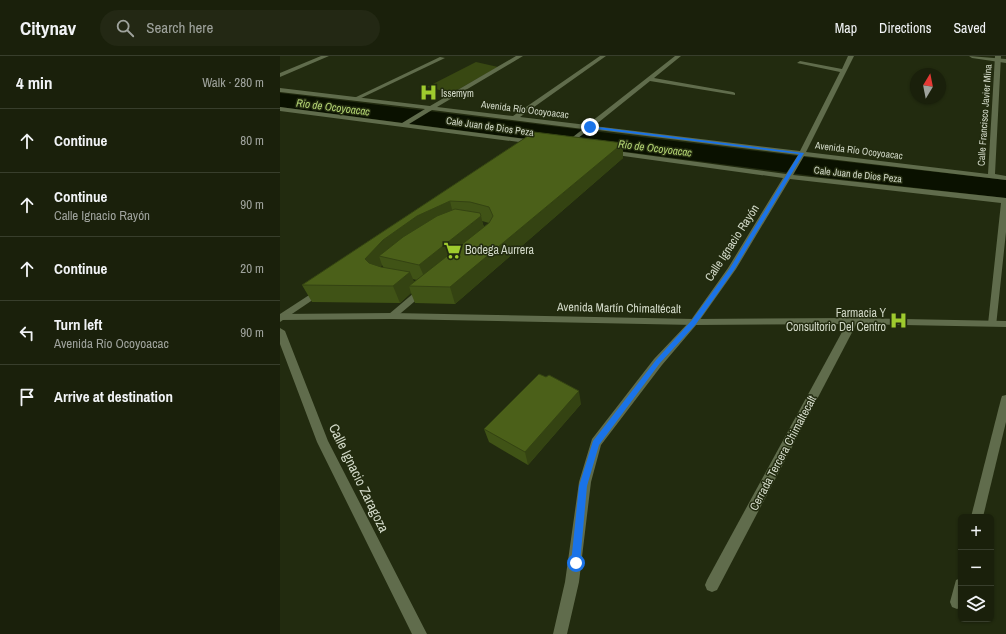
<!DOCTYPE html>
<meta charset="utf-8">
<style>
body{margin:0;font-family:"Archivo Narrow",sans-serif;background:#232814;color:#f1f3f6}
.controls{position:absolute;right:12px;bottom:12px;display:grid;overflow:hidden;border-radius:6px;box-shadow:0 1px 3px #0004}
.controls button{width:36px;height:36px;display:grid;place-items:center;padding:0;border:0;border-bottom:1px solid #383e2c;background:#1a200b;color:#f1f3f6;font:20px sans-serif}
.compass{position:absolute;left:630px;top:12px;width:36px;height:36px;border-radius:50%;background:#1a200b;box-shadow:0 1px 3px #0004;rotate:10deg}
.stop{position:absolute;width:12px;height:12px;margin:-9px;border:3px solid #1a73e8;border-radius:50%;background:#fff}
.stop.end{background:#1a73e8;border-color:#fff;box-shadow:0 1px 4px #0008}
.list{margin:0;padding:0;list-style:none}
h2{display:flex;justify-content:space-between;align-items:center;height:52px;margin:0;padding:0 16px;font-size:17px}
h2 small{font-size:13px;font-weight:400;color:#9fa39d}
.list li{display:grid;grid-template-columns:26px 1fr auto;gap:12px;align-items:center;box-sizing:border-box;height:64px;padding:0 16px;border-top:1px solid #383e2c}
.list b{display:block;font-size:15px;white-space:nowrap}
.list p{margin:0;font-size:13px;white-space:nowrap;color:#9fa39d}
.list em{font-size:13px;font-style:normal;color:#9fa39d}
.icon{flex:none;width:22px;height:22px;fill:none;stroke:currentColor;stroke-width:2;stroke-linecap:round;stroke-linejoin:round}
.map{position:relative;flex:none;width:726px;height:578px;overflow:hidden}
header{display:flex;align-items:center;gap:24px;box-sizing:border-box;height:56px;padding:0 20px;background:#1a200b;border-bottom:1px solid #383e2c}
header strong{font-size:19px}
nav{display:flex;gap:22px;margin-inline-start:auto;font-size:14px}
.search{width:280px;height:36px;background:#232814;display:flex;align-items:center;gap:10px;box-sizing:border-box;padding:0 14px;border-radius:22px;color:#9fa39d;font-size:15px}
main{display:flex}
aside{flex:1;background:#1a200b}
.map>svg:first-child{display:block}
</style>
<header>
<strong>Citynav</strong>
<div class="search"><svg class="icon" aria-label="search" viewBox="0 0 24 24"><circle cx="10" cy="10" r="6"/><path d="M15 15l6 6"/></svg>Search here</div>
<nav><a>Map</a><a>Directions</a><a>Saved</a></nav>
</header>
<main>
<aside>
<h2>4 min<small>Walk · 280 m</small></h2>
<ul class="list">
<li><svg class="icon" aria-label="ahead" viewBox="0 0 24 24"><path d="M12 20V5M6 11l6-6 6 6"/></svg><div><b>Continue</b></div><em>80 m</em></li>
<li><svg class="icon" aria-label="ahead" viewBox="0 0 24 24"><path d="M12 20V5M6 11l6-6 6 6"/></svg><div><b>Continue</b><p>Calle Ignacio Rayón</p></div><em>90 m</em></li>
<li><svg class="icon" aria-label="ahead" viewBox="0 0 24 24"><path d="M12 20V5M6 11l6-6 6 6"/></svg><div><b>Continue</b></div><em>20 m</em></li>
<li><svg class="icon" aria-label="left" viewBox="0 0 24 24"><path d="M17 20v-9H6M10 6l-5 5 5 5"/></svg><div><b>Turn left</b><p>Avenida Río Ocoyoacac</p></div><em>90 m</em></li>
<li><svg class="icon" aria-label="arrive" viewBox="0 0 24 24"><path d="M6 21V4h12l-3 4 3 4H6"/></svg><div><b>Arrive at destination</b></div></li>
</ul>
</aside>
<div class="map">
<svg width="726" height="578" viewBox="0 0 726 578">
<rect width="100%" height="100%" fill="#222b0f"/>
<path fill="#384812" d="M196 6 218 11 172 37 147 31Z"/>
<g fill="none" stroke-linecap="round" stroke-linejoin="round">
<path fill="#0a1100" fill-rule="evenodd" d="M0 37 541 103 726 124V142L541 121 0 51Z"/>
<g fill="#606c4c" fill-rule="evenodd">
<path d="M160 1 165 2 77 44 72 43Z"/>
<path d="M144 230 149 233 147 235 115 262H109L107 260 109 258 141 231Z"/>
</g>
<g fill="#606c4c" fill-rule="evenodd">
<path d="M41 0H49L0 21V17Z"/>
<path d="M236 0H243L157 51 233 60 320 0H326L240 61 307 69 395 0H401L374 22 453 36 455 37V39L370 25 314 70 520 95 560 16 517 7 520 5 562 13 568 0H574L526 96 708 118 715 0H721L715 118 726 120V124L524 100 513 119 726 142V176L716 270H710L708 268 721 147 510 123 456 213 417 268 382 309 321 389 311 426 299 526 287 578H273L285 526 299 426 312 383 374 303 411 264 448 212 503 122 329 98 326 96 329 94 506 118 518 99 310 73 286 91 284 90V88L303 73 152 54 129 68 254 84 257 86 254 88 0 55V51L122 67 145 53 0 36V32L150 50Z"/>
<path d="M40 232 43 233 45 235 43 237 0 266V258Z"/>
<path d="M573 262 578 265 437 534 432 536 427 534 425 529 427 524 568 265Z"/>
<path d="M0 272 5 275 48 385 147 578H132L37 386 0 288Z"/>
<path d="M726 339V366L703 461H691L721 343 722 340Z"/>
<path d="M681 522V551L677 553 672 551 670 546 676 524Z"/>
</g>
<g fill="#606c4c" fill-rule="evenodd">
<path d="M689 0 726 3V7L692 2Z"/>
<path d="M112 257 414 263 573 262 726 265V271L573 268 414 269 112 263 0 264V258Z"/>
</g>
</g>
<g fill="#405316" fill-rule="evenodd">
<path d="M254 76 343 87V102L175 248 135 247 131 237 120 247 32 246 22 229ZM202 165 209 167 204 171ZM102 209 104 212 100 211ZM132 223 137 224 134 226Z"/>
<path d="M301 348 248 409 209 386 204 373Z"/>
</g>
<g fill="#344312">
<path d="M343 87V102L175 248 170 231Z"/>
<path d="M170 145 174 162 99 200 102 209 93 219 85 203 103 184 137 160Z"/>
<path d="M201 160 205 177 146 225 139 209Z"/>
<path d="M130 216 136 230H129L131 237 120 247 113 230Z"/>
<path d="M299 335 301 348 248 409 245 396Z"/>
</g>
<g fill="#4b6019" stroke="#344312">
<path d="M254 76 343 87 170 231 129 230 209 167 213 160 209 151 190 146 170 145 137 160 103 184 85 203 89 207 101 211 130 216 113 230 22 229Z"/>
<path d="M175 153 200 157 201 160 139 209 99 200 123 181 157 160Z"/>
<path d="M259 318 266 321 269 319 299 335 245 396 204 373Z"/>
</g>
<path fill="#1a73e8" d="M310 70 524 97 454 214 416 268 380 307 319 389 307 430 300 507 296 511 291 507 299 430 313 385 376 304 412 264 450 212 519 98 309 72Z"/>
<defs>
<symbol id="hospital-bare" viewBox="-9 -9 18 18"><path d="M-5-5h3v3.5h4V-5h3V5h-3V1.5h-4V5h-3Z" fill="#9eca2e" stroke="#222b0f" stroke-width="2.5" paint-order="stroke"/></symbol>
<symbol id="supermarket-bare" viewBox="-9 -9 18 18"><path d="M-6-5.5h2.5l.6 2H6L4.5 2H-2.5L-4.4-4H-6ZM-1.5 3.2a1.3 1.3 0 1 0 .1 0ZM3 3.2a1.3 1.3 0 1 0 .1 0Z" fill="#9eca2e" stroke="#222b0f" stroke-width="2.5" paint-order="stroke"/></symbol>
</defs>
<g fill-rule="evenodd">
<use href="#hospital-bare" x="136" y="24" width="25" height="25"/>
<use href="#supermarket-bare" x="160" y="182" width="25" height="25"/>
<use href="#hospital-bare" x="606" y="252" width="25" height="25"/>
</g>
<g text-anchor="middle" stroke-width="3" stroke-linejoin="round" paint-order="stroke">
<g font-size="10" fill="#d2d9c8" stroke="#222b0f" text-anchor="start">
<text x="161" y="41">Issemym</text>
</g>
<g font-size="10" fill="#d2d9c8" stroke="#222b0f">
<text transform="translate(245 53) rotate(7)" y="4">Avenida Río Ocoyoacac</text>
<text transform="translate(704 59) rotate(-86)" y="4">Calle Francisco Javier Mina</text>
<text transform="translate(210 70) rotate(8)" y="4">Cale Juan de Dios Peza</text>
<text transform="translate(579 94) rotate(7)" y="4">Avenida Río Ocoyoacac</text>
<text transform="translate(578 118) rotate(6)" y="4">Cale Juan de Dios Peza</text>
</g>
<g font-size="11" font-style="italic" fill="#b3d473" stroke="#222b0f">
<text transform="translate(53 51) rotate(7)" y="4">Rio de Ocoyoacac</text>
<text transform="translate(375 92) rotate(7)" y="4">Rio de Ocoyoacac</text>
</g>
<g font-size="12" fill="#d2d9c8" stroke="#222b0f">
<text transform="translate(452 187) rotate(-57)" y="4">Calle Ignacio Rayón</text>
<text transform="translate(339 252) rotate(1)" y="4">Avenida Martín Chimaltécalt</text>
<text transform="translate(503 397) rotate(-62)" y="4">Cerrada Tercera Chimaltecalt</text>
</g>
<g font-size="12" fill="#d2d9c8" stroke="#222b0f" text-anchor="start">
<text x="185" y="198">Bodega Aurrera</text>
<text x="606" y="261" text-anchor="end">Farmacia Y<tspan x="606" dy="14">Consultorio Del Centro</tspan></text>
</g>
<g font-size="14" fill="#d2d9c8" stroke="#222b0f">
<text transform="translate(79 422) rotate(64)" y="5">Calle Ignacio Zaragoza</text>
</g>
</g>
</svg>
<div class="controls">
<button>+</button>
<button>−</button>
<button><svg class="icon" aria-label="layers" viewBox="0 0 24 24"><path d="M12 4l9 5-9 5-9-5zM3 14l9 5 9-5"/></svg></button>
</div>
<svg class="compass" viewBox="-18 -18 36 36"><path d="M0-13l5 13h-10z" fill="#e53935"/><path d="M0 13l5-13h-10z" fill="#9fa39d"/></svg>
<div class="stop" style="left:296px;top:507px"></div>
<div class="stop end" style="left:310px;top:71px"></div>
</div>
</main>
